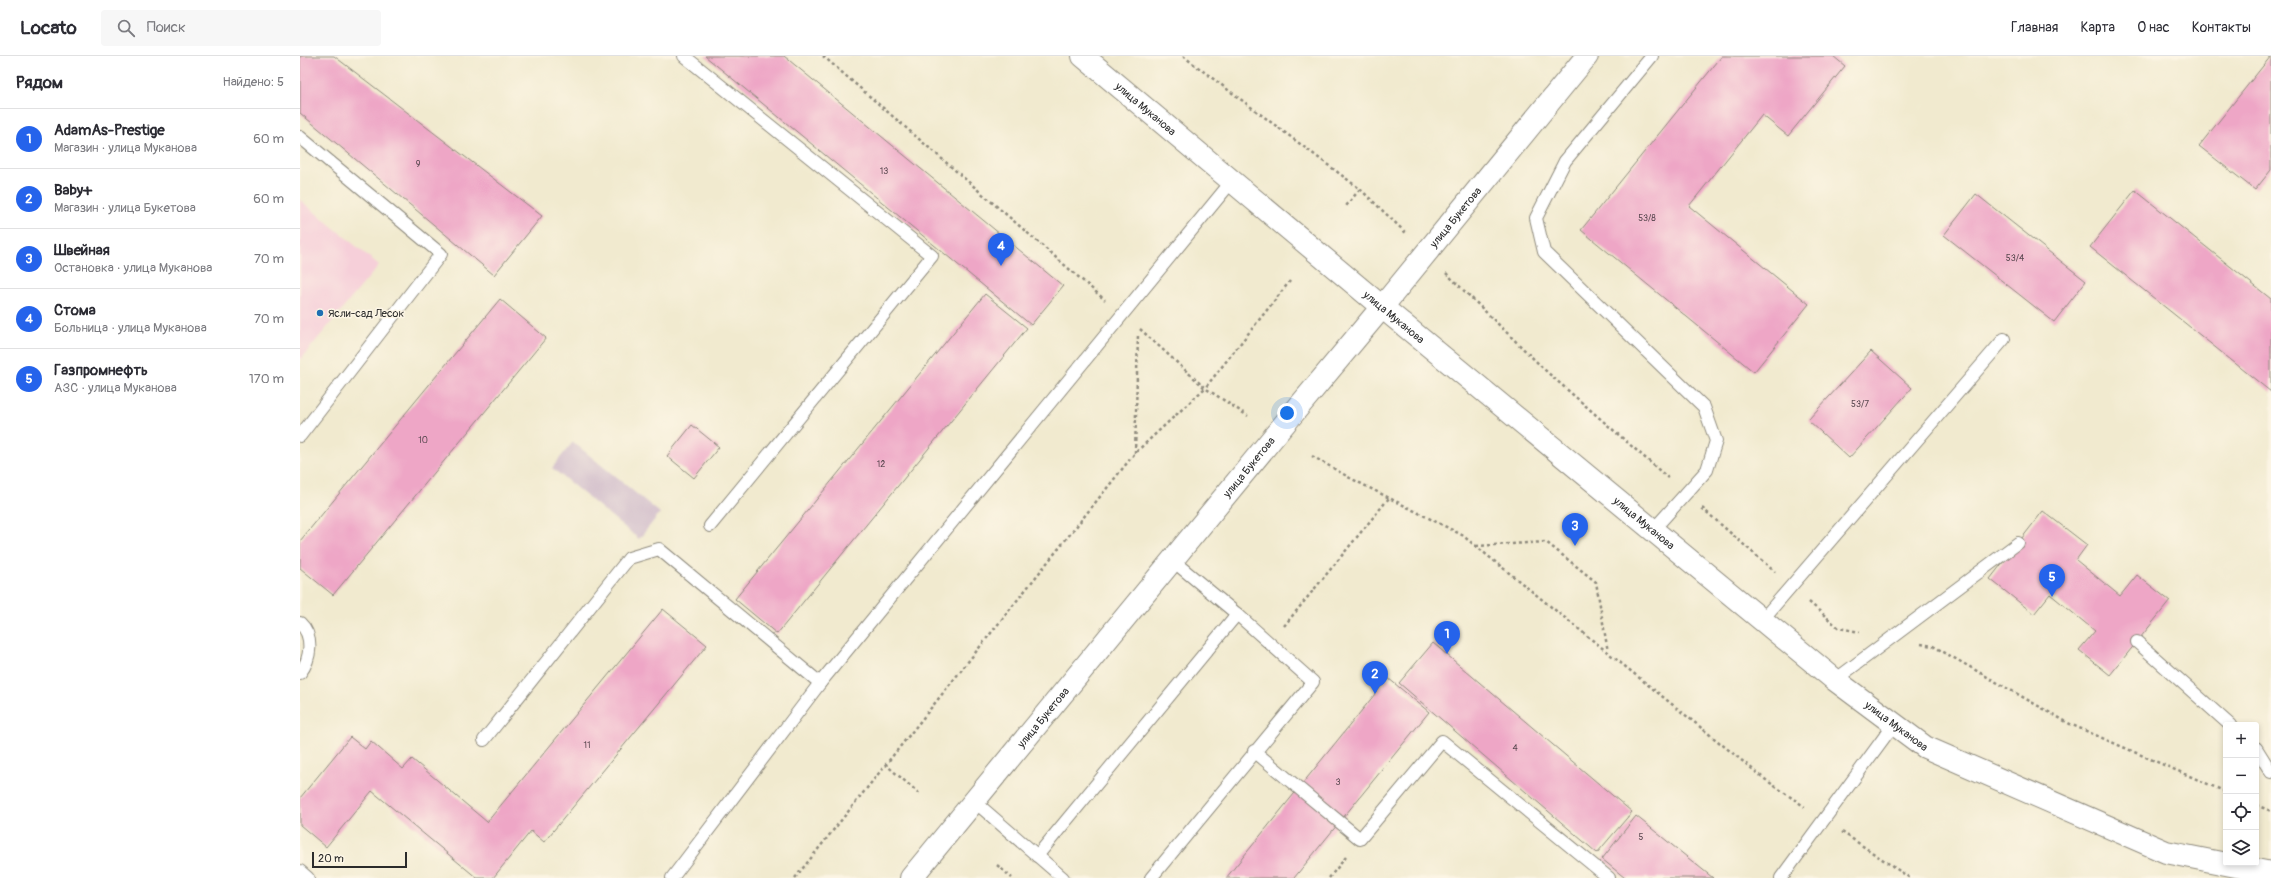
<!DOCTYPE html>
<html lang="ru">
<meta charset="utf-8">
<style>
body{margin:0;font-family:Pangolin,sans-serif;background:#f7f7f7;color:#2b2b33}
.controls{position:absolute;right:12px;bottom:12px;display:grid;overflow:hidden;border-radius:4px;box-shadow:0 2px 6px #0003}
.controls button{width:36px;height:36px;display:grid;place-items:center;padding:0;border:0;border-bottom:1px solid #e1e1e2;background:#fff;color:#2b2b33;font:20px sans-serif}
.scale{position:absolute;left:12px;bottom:10px;width:95px;box-sizing:border-box;padding-left:4px;border:2px solid #2b2b2b;border-top:0;font-size:11px;line-height:14px;white-space:nowrap;color:#2b2b2b;-webkit-text-stroke:3px #fcf5e5;paint-order:stroke}
.you{position:absolute;left:987px;top:357px;width:14px;height:14px;margin:-10px;border:3px solid #fff;border-radius:50%;background:#1a73e8;box-shadow:0 0 0 6px #1a73e833}
.badge{display:grid;place-items:center;width:26px;height:26px;border-radius:50%;background:#2563eb;color:#fff;font-size:13px;font-weight:700}
.pin{position:absolute;translate:-50% -33px;filter:drop-shadow(0 1px 2px #0008)}
.pin::after{content:'';position:absolute;top:21px;width:14px;height:12px;background:inherit;clip-path:polygon(0 0,100% 0,50% 100%)}
.list{margin:0;padding:0;list-style:none}
h2{display:flex;justify-content:space-between;align-items:center;height:52px;margin:0;padding:0 16px;font-size:17px}
h2 small{font-size:13px;font-weight:400;color:#7c7c81}
.list li{display:grid;grid-template-columns:26px 1fr auto;gap:12px;align-items:center;box-sizing:border-box;height:60px;padding:0 16px;border-top:1px solid #e1e1e2}
.list b{display:block;font-size:15px;white-space:nowrap}
.list p{margin:0;font-size:13px;white-space:nowrap;color:#7c7c81}
.list em{font-size:13px;font-style:normal;color:#7c7c81}
.icon{flex:none;width:22px;height:22px;fill:none;stroke:currentColor;stroke-width:2;stroke-linecap:round;stroke-linejoin:round}
.map{position:relative;flex:none;width:1971px;height:822px;overflow:hidden}
header{display:flex;align-items:center;gap:24px;box-sizing:border-box;height:56px;padding:0 20px;background:#fff;border-bottom:1px solid #e1e1e2}
header strong{font-size:19px}
nav{display:flex;gap:22px;margin-inline-start:auto;font-size:14px}
.search{width:280px;height:36px;background:#f7f7f7;display:flex;align-items:center;gap:10px;box-sizing:border-box;padding:0 14px;border-radius:4px;color:#7c7c81;font-size:15px}
main{display:flex}
aside{flex:1;background:#fff}
.map>svg:first-child{display:block}
</style>
<header>
<strong>Locato</strong>
<div class="search"><svg class="icon" aria-label="search" viewBox="0 0 24 24"><circle cx="10" cy="10" r="6"/><path d="M15 15l6 6"/></svg>Поиск</div>
<nav><a>Главная</a><a>Карта</a><a>О нас</a><a>Контакты</a></nav>
</header>
<main>
<aside>
<h2>Рядом<small>Найдено: 5</small></h2>
<ul class="list">
<li><span class="badge">1</span><div><b>AdamAs-Prestige</b><p>Магазин · улица Муканова</p></div><em>60 m</em></li>
<li><span class="badge">2</span><div><b>Baby+</b><p>Магазин · улица Букетова</p></div><em>60 m</em></li>
<li><span class="badge">3</span><div><b>Швейная</b><p>Остановка · улица Муканова</p></div><em>70 m</em></li>
<li><span class="badge">4</span><div><b>Стома</b><p>Больница · улица Муканова</p></div><em>70 m</em></li>
<li><span class="badge">5</span><div><b>Газпромнефть</b><p>АЗС · улица Муканова</p></div><em>170 m</em></li>
</ul>
</aside>
<div class="map">
<svg width="1971" height="822" viewBox="0 0 1971 822">
<rect width="100%" height="100%" fill="#fcf5e5"/>
<filter id="ink" filterUnits="userSpaceOnUse"><feTurbulence type="fractalNoise" baseFrequency=".025" numOctaves="2"/><feDisplacementMap in="SourceGraphic" scale="8" xChannelSelector="R" yChannelSelector="G"/><feConvolveMatrix kernelMatrix="1 2 1 2 8 2 1 2 1" color-interpolation-filters="sRGB"/></filter>
<filter id="wash" filterUnits="userSpaceOnUse"><feTurbulence type="fractalNoise" baseFrequency=".012" numOctaves="4" result="noise"/><feDisplacementMap in="SourceGraphic" scale="16" xChannelSelector="R" yChannelSelector="G"/><feGaussianBlur stdDeviation="0.9" result="paint"/><feColorMatrix in="noise" values="0 0 0 0 0 0 0 0 0 0 0 0 0 0 0 0 0 1.4 0 .05"/><feComposite in="paint" operator="in"/></filter>
<g filter="url(#wash)">
<rect width="100%" height="100%" fill="#f1eacf"/>
<path fill="#f6cfd9" d="M0 144 79 209 0 304Z"/>
<path fill="#d1bdcb" d="M273 386 360 457 339 483 252 412Z"/>
<g id="blocks">
<g fill="#eea6c6">
<path d="M0 0H34L242 160 194 219 0 57Z"/>
<path d="M405 0H484L763 230 731 269Z"/>
<path d="M1422 0H1533L1545 10 1488 80 1462 59 1389 150 1509 248 1454 316 1281 174Z"/>
<path d="M1971 0V114L1955 134 1899 90Z"/>
<path d="M1835 134 1971 243V336L1790 191Z"/>
<path d="M1676 138 1786 225 1754 266 1644 179Z"/>
<path d="M685 238 727 272 477 578 435 543Z"/>
<path d="M200 243 246 282 33 539 0 512V485Z"/>
<path d="M1571 295 1612 332 1549 402 1508 364Z"/>
<path d="M392 369 419 391 394 422 367 400Z"/>
<path d="M1743 455 1787 489 1776 504 1820 540 1837 519 1870 545 1810 619 1779 594 1795 575 1750 538 1734 558 1690 523Z"/>
<path d="M363 553 407 589 244 786 231 775 193 822H177L72 735 26 791 0 769V742L50 681 65 693 71 685 103 713 112 703 187 766Z"/>
<path d="M1133 587 1332 756 1297 797 1099 627Z"/>
<path d="M1088 622 1129 656 994 822H926Z"/>
<path d="M1336 760 1413 822H1325L1302 803Z"/>
</g>
</g>
</g>
<g filter="url(#ink)">
<use href="#blocks" fill-opacity="0" stroke="#8e8a7d" stroke-width="1"/>
<g fill="none" stroke-linecap="round" stroke-linejoin="round">
<defs>
<g id="service">
<path d="M384 0 632 200 410 470"/>
<path d="M1352 0 1265 105 1236 162 1244 196 1404 351 1416 385 1407 414 1353 474"/>
<path d="M0 81 141 198 0 380"/>
<path d="M1462 564 1704 283"/>
<path d="M0 567C14 580 11 603 0 617"/>
<path d="M1837 586 1930 669"/>
<path d="M1535 624 1718 487"/>
<path d="M184 684 329 502 359 493 520 627"/>
<path d="M1956 692 1971 716"/>
<path d="M954 695 1060 783 1142 685 1309 822"/>
<path d="M674 745 763 822"/>
<path d="M737 800 937 558"/>
<path d="M0 815 8 822"/>
<path d="M372 822 520 627 932 125"/>
<path d="M851 822 1013 626 937 558 872 504"/>
<path d="M1481 822 1594 668"/>
</g>
<g id="minor">
<path id="s1" d="M1082 251 1287 0"/>
</g>
<g id="tertiary">
<path id="s2" d="M611 822 976 378 1082 251"/>
</g>
<g id="secondary">
<path id="s3" d="M783 0 1082 251 1462 564 1535 624 1625 691 1866 796 1971 817"/>
</g>
</defs>
<use href="#service" stroke="#8e8a7d" stroke-width="14"/>
<use href="#minor" stroke="#8e8a7d" stroke-width="24"/>
<use href="#tertiary" stroke="#8e8a7d" stroke-width="24"/>
<use href="#secondary" stroke="#8e8a7d" stroke-width="24"/>
<g stroke="#8e8a7d" stroke-width="2.5" stroke-dasharray="3 3" stroke-linecap="butt">
<path d="M523 0 805 244"/>
<path d="M883 0 1060 133 1046 150"/>
<path d="M1060 133 1107 178"/>
<path d="M1146 217 1247 316 1368 422"/>
<path d="M840 273 905 332 948 360"/>
<path d="M835 397 838 278"/>
<path d="M1012 400 1050 422 1162 479 1466 724 1505 751"/>
<path d="M1402 452 1475 516"/>
<path d="M1176 490 1246 486 1296 526 1308 596"/>
<path d="M1509 546 1539 572 1560 576"/>
<path d="M984 570 1089 442"/>
<path d="M1621 588 1633 590 1770 668 1926 736"/>
<path d="M585 708 621 739"/>
<path d="M1956 749 1971 755"/>
<path d="M1542 776 1610 822"/>
<path d="M697 809 712 822"/>
<path d="M495 822 835 397 905 332 990 225"/>
<path d="M1029 822 1046 801"/>
</g>
<use href="#service" stroke="#fff" stroke-width="12"/>
<use href="#minor" stroke="#fff" stroke-width="22"/>
<use href="#tertiary" stroke="#fff" stroke-width="22"/>
<use href="#secondary" stroke="#fff" stroke-width="22"/>
</g>
</g>
<circle fill="#1f6fb2" stroke="#fcf5e5" stroke-width="1.5" cx="20" cy="257" r="4"/>
<g text-anchor="middle" stroke-width="3" stroke-linejoin="round" paint-order="stroke">
<g font-size="9" fill="#5c4a52">
<text x="118" y="111">9</text>
<text x="584" y="118">13</text>
<text x="1347" y="165">53/8</text>
<text x="1715" y="205">53/4</text>
<text x="1560" y="351">53/7</text>
<text x="123" y="387">10</text>
<text x="581" y="411">12</text>
<text x="287" y="692">11</text>
<text x="1215" y="695">4</text>
<text x="1038" y="729">3</text>
<text x="1341" y="784">5</text>
</g>
<g font-size="11" fill="#2b2b2b" stroke="#fcf5e5">
<text dy="4" stroke="none"><textPath href="#s3" startOffset="82">улица Муканова</textPath></text>
<text dy="4" stroke="none"><textPath href="#s1" startOffset="116">улица Букетова</textPath></text>
<text dy="4" stroke="none"><textPath href="#s3" startOffset="406">улица Муканова</textPath></text>
<text dy="4" stroke="none"><textPath href="#s2" startOffset="532">улица Букетова</textPath></text>
<text dy="4" stroke="none"><textPath href="#s3" startOffset="730">улица Муканова</textPath></text>
<text dy="4" stroke="none"><textPath href="#s2" startOffset="208">улица Букетова</textPath></text>
<text dy="4" stroke="none"><textPath href="#s3" startOffset="1054">улица Муканова</textPath></text>
</g>
<g font-size="11" fill="#2b2b2b" stroke="#fcf5e5" text-anchor="start">
<text x="28" y="261">Ясли-сад Лесок</text>
</g>
</g>
</svg>
<div class="controls">
<button>+</button>
<button>−</button>
<button><svg class="icon" aria-label="locate" viewBox="0 0 24 24"><circle cx="12" cy="12" r="6"/><path d="M12 2v4M12 18v4M2 12h4M18 12h4"/></svg></button>
<button><svg class="icon" aria-label="layers" viewBox="0 0 24 24"><path d="M12 4l9 5-9 5-9-5zM3 14l9 5 9-5"/></svg></button>
</div>
<div class="scale">20 m</div>
<div class="you"></div>
<div class="pin badge" style="left:1147px;top:598px">1</div>
<div class="pin badge" style="left:1075px;top:638px">2</div>
<div class="pin badge" style="left:1275px;top:490px">3</div>
<div class="pin badge" style="left:701px;top:210px">4</div>
<div class="pin badge" style="left:1752px;top:541px">5</div>
</div>
</main>
